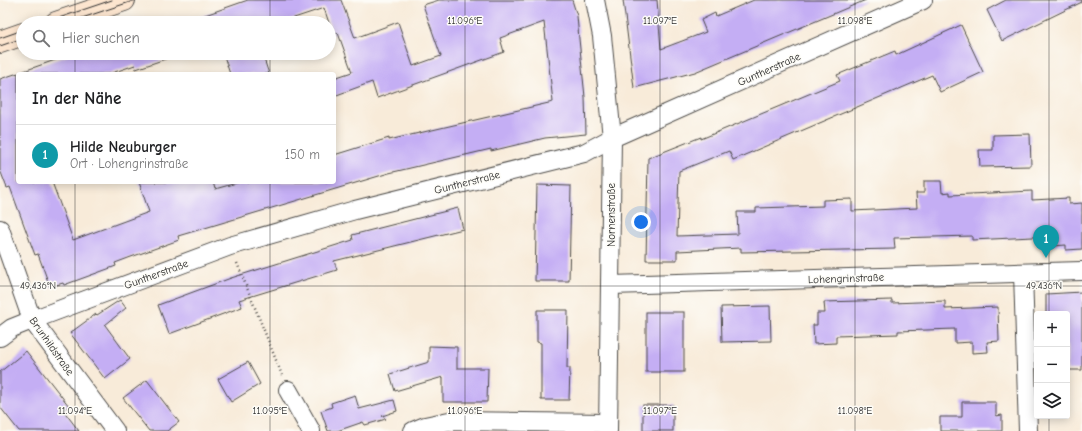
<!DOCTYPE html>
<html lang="de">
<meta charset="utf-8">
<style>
body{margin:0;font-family:"Comic Neue",sans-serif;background:#f2f2f2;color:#202124}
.controls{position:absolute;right:12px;bottom:12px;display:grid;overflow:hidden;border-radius:4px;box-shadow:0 2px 10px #0003}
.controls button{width:36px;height:36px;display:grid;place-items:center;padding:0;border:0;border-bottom:1px solid #e0e0e0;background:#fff;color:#202124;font:20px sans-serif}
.you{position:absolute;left:641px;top:222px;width:14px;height:14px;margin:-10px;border:3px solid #fff;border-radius:50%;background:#1a73e8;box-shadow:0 0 0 6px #1a73e833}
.badge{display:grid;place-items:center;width:26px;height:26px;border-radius:50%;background:#1a73e8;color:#fff;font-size:13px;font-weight:700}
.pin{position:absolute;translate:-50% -33px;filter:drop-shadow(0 1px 2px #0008)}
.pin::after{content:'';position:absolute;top:21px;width:14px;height:12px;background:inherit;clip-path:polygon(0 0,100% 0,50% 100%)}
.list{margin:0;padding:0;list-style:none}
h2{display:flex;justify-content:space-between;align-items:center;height:52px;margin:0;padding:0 16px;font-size:17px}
h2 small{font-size:13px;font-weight:400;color:#757577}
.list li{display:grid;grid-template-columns:26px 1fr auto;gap:12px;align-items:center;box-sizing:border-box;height:60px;padding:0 16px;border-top:1px solid #e0e0e0}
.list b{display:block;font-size:15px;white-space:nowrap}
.list p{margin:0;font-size:13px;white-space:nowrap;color:#757577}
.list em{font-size:13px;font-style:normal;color:#757577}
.icon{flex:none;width:22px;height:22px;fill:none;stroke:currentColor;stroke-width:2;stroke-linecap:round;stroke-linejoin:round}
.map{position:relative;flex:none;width:1082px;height:431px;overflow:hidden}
.search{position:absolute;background:#fff;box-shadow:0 2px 10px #0003;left:16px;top:16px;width:320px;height:44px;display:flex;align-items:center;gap:10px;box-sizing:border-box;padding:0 14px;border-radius:22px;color:#757577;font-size:15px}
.panel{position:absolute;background:#fff;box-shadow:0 2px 10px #0003;left:16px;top:72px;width:320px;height:112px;border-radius:4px}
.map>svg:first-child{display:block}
</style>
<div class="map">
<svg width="1082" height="431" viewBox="0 0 1082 431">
<rect width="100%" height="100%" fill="#fdfcf7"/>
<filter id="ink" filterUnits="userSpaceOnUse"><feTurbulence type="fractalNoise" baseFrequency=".025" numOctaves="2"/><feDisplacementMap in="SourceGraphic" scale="8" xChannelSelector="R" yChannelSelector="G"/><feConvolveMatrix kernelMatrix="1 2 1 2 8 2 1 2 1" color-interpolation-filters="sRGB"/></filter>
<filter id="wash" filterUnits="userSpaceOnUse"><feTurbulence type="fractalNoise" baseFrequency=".012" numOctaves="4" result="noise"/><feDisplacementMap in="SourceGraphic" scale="16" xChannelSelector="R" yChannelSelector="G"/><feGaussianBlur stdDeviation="0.9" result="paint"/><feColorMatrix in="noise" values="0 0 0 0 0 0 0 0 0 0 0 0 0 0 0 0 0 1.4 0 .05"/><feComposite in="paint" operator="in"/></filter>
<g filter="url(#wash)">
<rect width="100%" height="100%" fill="#f8ebd9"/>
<g id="blocks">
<g fill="#c4aef4">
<path d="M248 0H341L355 38 398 22 413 66 441 56 423 5 439 0H572L577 16 579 39 585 97 586 134 545 138 491 151V149L389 173 178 236 179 240 131 257 115 263 116 266 64 285 63 283 50 287 38 254 35 255 10 187 7 188 0 170V79L18 73V182H52L73 240 149 212 139 182H213L215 189 240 182H334V155L389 138V140L553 102 544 22 500 38 504 52 377 98 372 82 334 96V78L352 72 338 33 333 35 324 8 279 23H188V21Z"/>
<path d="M623 0H657L661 49 706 32 701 20 715 13 716 16 754 0H866L695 72 634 88Z"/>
<path d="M1006 0H1082V2L1002 41 987 10Z"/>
<path d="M961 25 983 72 940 92 932 75 733 160 729 151 679 171 677 236 738 234 737 212H756V208L823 206V200L852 199V211L917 208 916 193H924V181H941L942 193 950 192V195L1032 191V200L1069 198V204L1082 203V249L1066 250V245L1053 246V236L972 240V236L894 238 895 249 741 252V248L677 251V260H646L648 158 701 137V139L840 81 837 75 895 51 896 55Z"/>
<path d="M75 53H177V55L136 69 135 65 109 74H21V72Z"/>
<path d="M223 53H262L269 74H230Z"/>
<path d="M1030 134 1031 166 980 167 979 150H993V135Z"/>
<path d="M537 185 571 186 569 281H535Z"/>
<path d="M458 208 463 229 334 261 337 270 239 300 242 307 169 334 158 305 231 278 353 240 352 235Z"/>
<path d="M1082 292V370H1067V314H1046V294Z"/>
<path d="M120 300 126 308 105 325 130 359 105 379 70 333 96 314 97 315Z"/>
<path d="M892 300V303L945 301V309L998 307 999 341 987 342 988 352 972 353V342L955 343V329L898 331V334L836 336V343L814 344 813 325H817V313H825L824 302Z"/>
<path d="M770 306 771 341 722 342 721 307Z"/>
<path d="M537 310H568L567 368H570L569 400H541V343L537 342Z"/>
<rect x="646" y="312" width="38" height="60"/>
<path d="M429 346 457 347V368H488L487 402H443V377L395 391 390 374 429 362Z"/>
<path d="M26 351 69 406 63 410 79 431H19L0 407V372Z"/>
<path d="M248 362 260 384 231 402 218 379Z"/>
<path d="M147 380 179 422 167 431H149L123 398Z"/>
<path d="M355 395 359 409 394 400 397 411 382 416 386 419 365 425 363 422 337 431H328L321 411 332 407 331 403Z"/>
<path d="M962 402H996V416L1002 415V431H940V417H962Z"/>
<rect x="643" y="405" width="30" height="26"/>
</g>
</g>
</g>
<g filter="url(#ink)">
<use href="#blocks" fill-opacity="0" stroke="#4a4845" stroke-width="1"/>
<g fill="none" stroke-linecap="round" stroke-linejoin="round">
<defs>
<g id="street">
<path d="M595 0 602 36 612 138 608 431"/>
<path d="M0 229 32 320 115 431"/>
<path d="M1023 273 1028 431"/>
<path d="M611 285 1082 271"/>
<path d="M0 337 12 328 32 320 230 246 355 210 584 153 612 138 923 0"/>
<path d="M288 390 311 431"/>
<path d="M413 431 425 426 449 421 608 423"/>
</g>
<g id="secondary">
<path d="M56 23 124 0"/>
<path d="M0 42 23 34"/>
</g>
</defs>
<use href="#street" stroke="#4a4845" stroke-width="20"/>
<use href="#secondary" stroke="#4a4845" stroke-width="24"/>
<path stroke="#4a4845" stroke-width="2.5" stroke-dasharray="1 3" stroke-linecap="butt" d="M237 263 282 375"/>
<use href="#street" stroke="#fff" stroke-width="18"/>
<use href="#secondary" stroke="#fce5cf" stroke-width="22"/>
<g stroke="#2b2b2b" stroke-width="1">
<path d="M44 23 112 0"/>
<path d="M67 23 136 0"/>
<path d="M0 38 23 30"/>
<path d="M0 46 23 38"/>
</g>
</g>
</g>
<path fill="none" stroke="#2b2b2b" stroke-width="1" stroke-opacity="0.45" d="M75 0V23M270 0V23M465 0V431M660 0V431M855 0V431M1049 0V314M75 53V74M270 53V74M75 182V431M270 182V431M0 286H1082M1049 416V431"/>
<g text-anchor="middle" stroke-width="3" stroke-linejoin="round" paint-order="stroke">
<g font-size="11" fill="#2b2b2b" stroke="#fdfcf7">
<text transform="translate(769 69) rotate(-24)" y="4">Guntherstraße</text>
<text transform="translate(467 182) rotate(-14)" y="4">Guntherstraße</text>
<text transform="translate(611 215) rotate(-90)" y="4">Nornenstraße</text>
<text transform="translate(156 274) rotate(-20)" y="4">Guntherstraße</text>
<text transform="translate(846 278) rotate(-2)" y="4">Lohengrinstraße</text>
<text transform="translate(52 346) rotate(55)" y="4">Brunhildstraße</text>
</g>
</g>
<g font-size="10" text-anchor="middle" fill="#2b2b2b" stroke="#fdfcf7" stroke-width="3" stroke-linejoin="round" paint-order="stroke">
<text x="465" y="24">11.096°E</text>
<text x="660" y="24">11.097°E</text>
<text x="855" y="24">11.098°E</text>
<text x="38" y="289">49.436°N</text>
<text x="1044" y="289">49.436°N</text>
<text x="75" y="414">11.094°E</text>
<text x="270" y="414">11.095°E</text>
<text x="465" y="414">11.096°E</text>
<text x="660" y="414">11.097°E</text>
<text x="855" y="414">11.098°E</text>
</g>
</svg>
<div class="controls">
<button>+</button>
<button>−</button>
<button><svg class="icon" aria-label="layers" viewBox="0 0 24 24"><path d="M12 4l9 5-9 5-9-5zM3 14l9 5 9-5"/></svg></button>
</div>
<div class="you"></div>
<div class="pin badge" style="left:1046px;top:258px;background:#0f9aa8">1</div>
<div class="search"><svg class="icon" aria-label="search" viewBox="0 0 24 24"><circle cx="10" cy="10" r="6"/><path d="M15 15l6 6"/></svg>Hier suchen</div>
<section class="panel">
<h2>In der Nähe<small></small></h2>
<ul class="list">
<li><span class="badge" style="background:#0f9aa8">1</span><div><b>Hilde Neuburger</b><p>Ort · Lohengrinstraße</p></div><em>150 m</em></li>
</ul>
</section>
</div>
